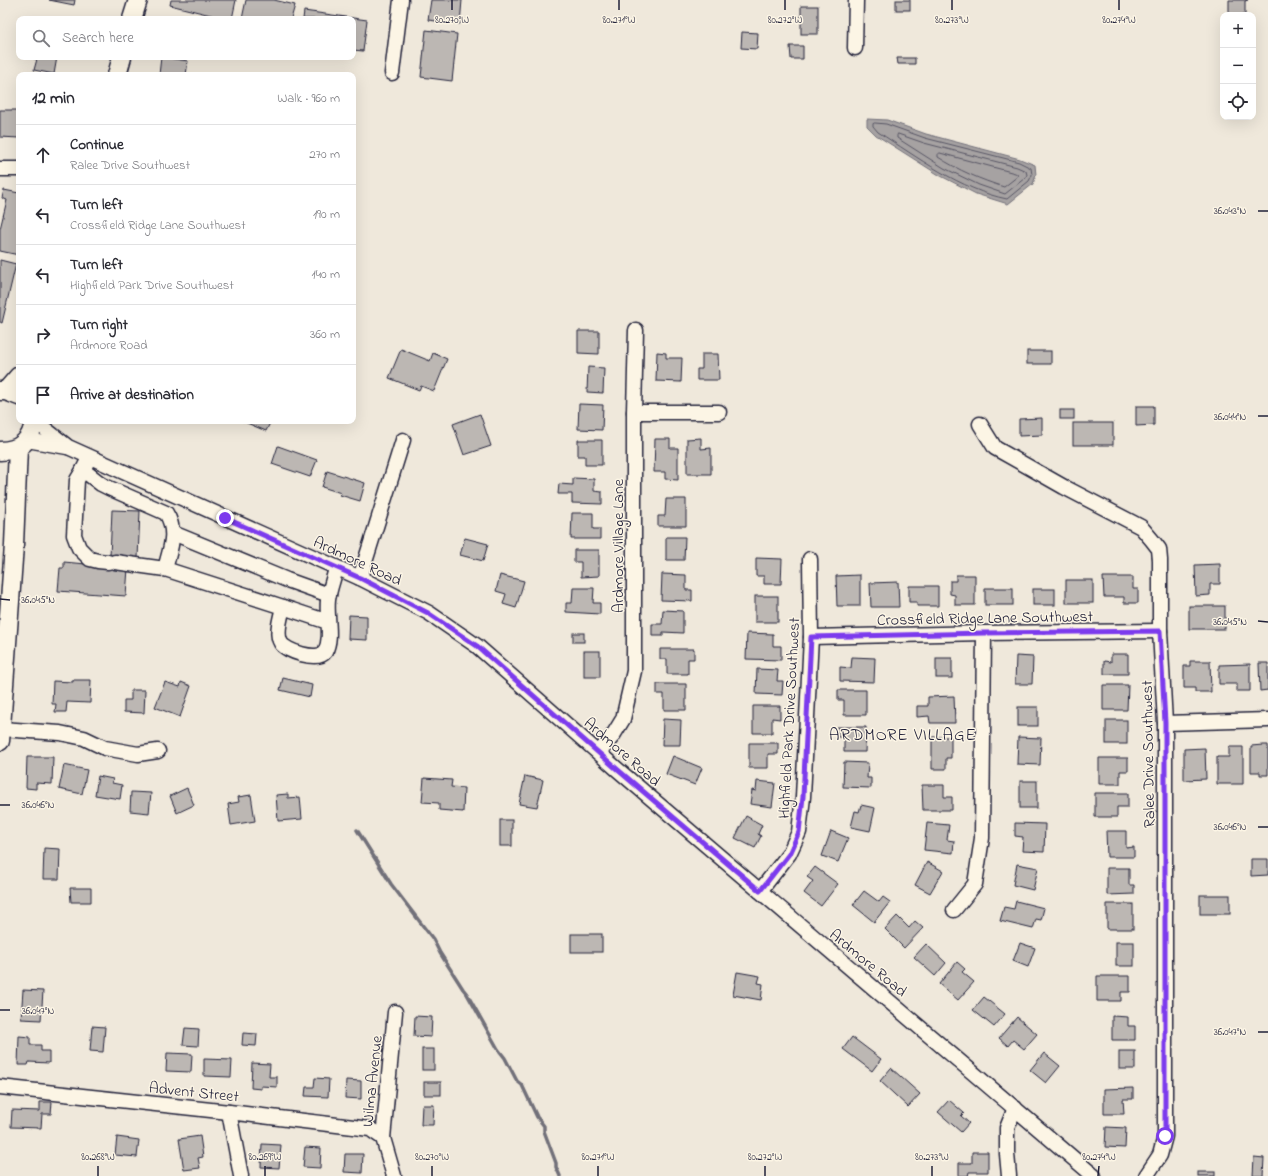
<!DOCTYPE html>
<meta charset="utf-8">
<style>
body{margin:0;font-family:"Indie Flower",sans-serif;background:#f2f2f3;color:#2b2b33}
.controls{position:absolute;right:12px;top:12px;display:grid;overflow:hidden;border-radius:8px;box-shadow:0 4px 16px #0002}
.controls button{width:36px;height:36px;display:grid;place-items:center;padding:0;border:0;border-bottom:1px solid #e1e1e2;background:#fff;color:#2b2b33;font:20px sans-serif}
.stop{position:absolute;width:12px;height:12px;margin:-9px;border:3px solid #7c3aed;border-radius:50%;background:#fff}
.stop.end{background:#7c3aed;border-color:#fff;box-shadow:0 1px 4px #0008}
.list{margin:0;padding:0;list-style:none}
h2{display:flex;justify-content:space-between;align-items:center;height:52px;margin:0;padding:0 16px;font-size:17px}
h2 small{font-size:13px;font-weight:400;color:#7c7c81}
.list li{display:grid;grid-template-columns:26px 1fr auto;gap:12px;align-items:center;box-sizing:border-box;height:60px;padding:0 16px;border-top:1px solid #e1e1e2}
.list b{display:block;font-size:15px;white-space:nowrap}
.list p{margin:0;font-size:13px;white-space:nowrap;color:#7c7c81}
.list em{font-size:13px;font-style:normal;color:#7c7c81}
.icon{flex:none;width:22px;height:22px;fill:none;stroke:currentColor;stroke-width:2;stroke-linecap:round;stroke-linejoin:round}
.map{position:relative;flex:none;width:1268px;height:1176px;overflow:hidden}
.search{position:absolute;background:#fff;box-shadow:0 4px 16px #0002;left:16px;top:16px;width:340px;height:44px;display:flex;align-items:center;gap:10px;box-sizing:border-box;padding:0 14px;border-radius:8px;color:#7c7c81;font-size:15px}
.panel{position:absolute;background:#fff;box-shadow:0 4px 16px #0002;left:16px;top:72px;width:340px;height:352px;border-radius:8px}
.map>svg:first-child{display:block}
</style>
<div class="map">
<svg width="1268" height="1176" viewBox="0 0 1268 1176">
<rect width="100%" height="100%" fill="#efe8db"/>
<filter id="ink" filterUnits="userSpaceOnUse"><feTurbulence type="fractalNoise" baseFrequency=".025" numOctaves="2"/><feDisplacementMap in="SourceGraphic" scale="8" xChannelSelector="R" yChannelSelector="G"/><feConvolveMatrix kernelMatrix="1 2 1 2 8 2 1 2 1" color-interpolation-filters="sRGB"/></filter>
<g filter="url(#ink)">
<path fill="#a6a2a2" stroke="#716f79" d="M867 119 887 120 926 134 1020 159 1035 165 1036 175 1033 184 1008 204 976 194 939 175 876 135 867 126Z"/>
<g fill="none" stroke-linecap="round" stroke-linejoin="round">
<g stroke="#575564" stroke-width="1">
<path d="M875 123 886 124 925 138 1019 162 1031 168 1032 175 1029 181 1007 199C961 190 917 157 878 132L873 126V124Z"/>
<path d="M898 134 924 143 1017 167 1026 171 1027 175 1025 178 1005 194 979 185 944 168 897 138V136Z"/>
<path d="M940 153 1015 173 1017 174 1018 176 1004 187C981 180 958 170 938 157V155Z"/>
</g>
<path stroke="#716f79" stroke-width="3.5" d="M357 830 391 884 433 939 440 953 463 989 467 994 498 1049 505 1058 517 1081 522 1085 537 1117 544 1126V1131L556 1163V1167L560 1176"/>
</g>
<g fill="#bcb7b3" stroke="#22223b">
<path d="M49 0H75L74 5Z"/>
<path d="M171 0H236L232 19H227L170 5Z"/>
<path d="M246 0H274L295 5 291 19H242Z"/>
<path d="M431 0H462L460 24 428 20Z"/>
<rect x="896" y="0" width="14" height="10"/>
<path d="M1229 0H1248L1245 1V15H1229Z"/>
<rect x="801" y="6" width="17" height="28"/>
<path d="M304 11 367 20 363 51 353 50V19H303Z"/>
<path d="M426 30 457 34 452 81 421 77Z"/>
<path d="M742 32 758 33 757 49 741 48Z"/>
<path d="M790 46H803V59H791Z"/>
<path d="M34 57H57L54 74 34 70 37 59H34Z"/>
<path d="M161 57 188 61 186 75H159Z"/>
<path d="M897 58H915V64H898Z"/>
<path d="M0 110H19V138L0 137Z"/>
<path d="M4 190 19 193V255L0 251V229L7 200 2 198Z"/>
<path d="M0 260 16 264 2 323 0 322Z"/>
<path d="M578 331H599V354L578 353Z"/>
<path d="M401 349 430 361 433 353 447 359 434 391 421 386 419 390 389 378Z"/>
<rect x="1027" y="351" width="24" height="13"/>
<path d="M657 352 666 353V358H682L681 382 656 381Z"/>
<path d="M702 354H718L719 380H697V369H702Z"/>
<path d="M588 367 604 368 603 393 587 392Z"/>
<path d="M579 404 603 405 602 430 578 429Z"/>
<path d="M1136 406H1154V425L1136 426Z"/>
<rect x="1060" y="410" width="14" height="9"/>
<path d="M480 414 491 446 464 455 453 424Z"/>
<path d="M1042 418V435L1019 436V419Z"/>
<path d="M242 421H271L266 431Z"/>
<rect x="1073" y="423" width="40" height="22"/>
<path d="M701 438V449L711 448V474H687V439Z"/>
<path d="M655 439H670V448H678V480L665 479V472H654Z"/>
<path d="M578 440H602V465H585V456H578Z"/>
<path d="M278 446 317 460 310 477 272 464Z"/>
<path d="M327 471 365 483 360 501 340 495 341 493 322 487Z"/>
<path d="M573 478 594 479V491L602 492V504L572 503V494H558L559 484 573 485Z"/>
<path d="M666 499H686V526H658V516H665Z"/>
<path d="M112 510 140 511 138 558 110 557Z"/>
<path d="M572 513H593V529H600V539H571Z"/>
<path d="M666 537H685L684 560H666Z"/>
<path d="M465 538 488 544 483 561 460 555Z"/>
<path d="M574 550H599V576L581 577V562H574Z"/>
<path d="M756 558 782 559 781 584H764V576H756Z"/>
<path d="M64 562 128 568 126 596 58 591 60 568H64Z"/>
<path d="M1220 564V584H1210V595L1196 596 1195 565Z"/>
<path d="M662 574 686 575V590H692V601L661 600Z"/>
<path d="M500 575 524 581 516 608 503 604 506 594 496 591Z"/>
<path d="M860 575V606H837L836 576Z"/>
<path d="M956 575H975V605H955V595L950 594V581H956Z"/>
<path d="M1103 577H1133V589H1138V603H1124V597H1104Z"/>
<rect x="1066" y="580" width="27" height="23"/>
<path d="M898 582 899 607H871L870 583Z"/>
<path d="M909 586H938V606H917V602H909Z"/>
<path d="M573 588H594L593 603H600V614L566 612V603H572Z"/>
<rect x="985" y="588" width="28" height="17"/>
<rect x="1033" y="589" width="22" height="16"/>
<rect x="755" y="596" width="23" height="26"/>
<rect x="1189" y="606" width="36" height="23"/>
<path d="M663 610 683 611V633L663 632V636H652V624H662Z"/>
<path d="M349 615 367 616V640L348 639Z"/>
<rect x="573" y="633" width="11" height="9"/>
<path d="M747 633 773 634V646H781V660L746 659Z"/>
<path d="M660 649H694V659H688V674H667V659H660Z"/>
<rect x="584" y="651" width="16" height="26"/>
<path d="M1111 654H1128V674H1104V661L1111 662Z"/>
<path d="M1016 656 1033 657 1032 684H1015Z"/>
<path d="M852 657 875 658 874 682 840 681V667L851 668Z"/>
<rect x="936" y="658" width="16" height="20"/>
<path d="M1190 661H1210L1211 692H1195V688H1184V666H1190Z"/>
<path d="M1259 663H1268V690L1260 691Z"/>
<path d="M1250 664V691H1237V684H1219V665Z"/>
<path d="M757 669 778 670 777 681H783L782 695 756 694Z"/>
<path d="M283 678 312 685 310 697 280 690Z"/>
<path d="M73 680H91L90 703 67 702 66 712H55L56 704H52L53 681 73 682Z"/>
<path d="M165 682 180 687 181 682 191 686 180 717 155 707Z"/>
<path d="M657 684H686V710H664V694H657Z"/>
<path d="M1103 685H1128L1127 710H1103Z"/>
<path d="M131 690H145L144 713 124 712V700H131Z"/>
<path d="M838 690H866V715H844V700H838Z"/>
<path d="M954 696 955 723H930L929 716 917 717V706H928V697Z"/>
<path d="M753 706H780V719L772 718V733H753Z"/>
<rect x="1018" y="707" width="20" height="19"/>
<path d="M663 719 681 720 680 745H662Z"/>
<rect x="1106" y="720" width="21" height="24"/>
<path d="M837 727H866L865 752H844V737H837Z"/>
<path d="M932 737H951V758H946V769H932Z"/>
<path d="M1018 737 1041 738 1040 765 1017 764Z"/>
<path d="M749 743H778V754H768V768H749Z"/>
<path d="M1263 745H1268V775H1260V772H1251V746Z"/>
<path d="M1229 747H1243V784H1217V757H1229Z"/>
<path d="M1205 748 1206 779 1184 780V749Z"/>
<path d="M673 756 702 768 695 785 666 774Z"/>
<path d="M27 757H53L52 784 36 783V789L26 788Z"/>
<path d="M1099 758H1128V771H1120V784H1099Z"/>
<path d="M844 762 868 763 867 778H871V788L843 787Z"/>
<path d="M64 765 87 770 82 794 59 789Z"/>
<path d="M98 776 113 779 112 783 122 785 120 799 95 795Z"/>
<path d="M525 776 543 780 537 807 519 804Z"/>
<path d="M424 778 452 780 451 787 464 788 463 812 439 810V803L422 802Z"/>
<path d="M757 781 775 783 772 807 750 804 752 790 756 791Z"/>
<rect x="1020" y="781" width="17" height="27"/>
<path d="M922 785H944V797H952V810H923Z"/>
<path d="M187 788 194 805 177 813 170 796Z"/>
<path d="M131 792 151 793 149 813 130 811Z"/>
<path d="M1095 793H1128V807H1117V817H1095Z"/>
<path d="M288 794V798L300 797 302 819 278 821 276 795Z"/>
<path d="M251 795 255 821 231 825 228 804 239 802 238 797Z"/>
<path d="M861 805 875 808 870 831 851 827 855 811 859 812Z"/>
<path d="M746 816 762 825 758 834 761 836 755 848 735 838Z"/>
<rect x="500" y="820" width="12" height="26"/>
<path d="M927 823 949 825 947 840 954 841 953 853 924 850Z"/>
<path d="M1015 823 1045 824 1044 852 1022 851 1023 837 1015 836Z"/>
<path d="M831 831 848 838 838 862 822 856Z"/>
<path d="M1106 831H1126V848L1134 847V857H1107Z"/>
<path d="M44 848 60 849 59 879H43Z"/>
<path d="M1251 859H1268V875L1251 876Z"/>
<path d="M927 862 943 871 930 893 915 885Z"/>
<path d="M1017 864 1038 868 1033 890 1013 885Z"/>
<path d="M815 867 838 884 821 906 804 893 813 881 807 877Z"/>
<path d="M1107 868H1129V885H1134V894L1107 895Z"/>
<path d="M70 888H91V902H71Z"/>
<path d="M864 891 879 902 883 897 890 902 874 922 853 905Z"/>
<rect x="1200" y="895" width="30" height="19"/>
<path d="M1016 901 1044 908 1041 920 1036 919 1033 929 1000 921 1004 907 1014 909Z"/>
<rect x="1107" y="904" width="26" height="25"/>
<path d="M897 916 909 928 915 921 923 928 904 948 885 929Z"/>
<rect x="571" y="934" width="31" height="18"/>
<rect x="1116" y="942" width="18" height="24"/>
<path d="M1020 943 1035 948 1028 967 1013 961Z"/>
<path d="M926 944 946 963 935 976 914 957Z"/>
<path d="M957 962 965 969 962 972 974 982 958 1000 939 984Z"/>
<path d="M737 972 760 976 758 983 763 984 761 1000 733 995Z"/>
<path d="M1097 976H1130V992H1121V1001H1097Z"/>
<path d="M23 990 43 991 41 1020 21 1019Z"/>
<path d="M984 997 1005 1014 994 1027 973 1010Z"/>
<path d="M415 1016 432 1017 431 1037 414 1036Z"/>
<path d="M1112 1016 1128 1017V1026H1135V1040H1112Z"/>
<path d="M1017 1017 1037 1034 1024 1049 1013 1040 1008 1046 999 1038Z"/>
<path d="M92 1026 105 1027 103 1052 90 1051Z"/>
<path d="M185 1028 199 1029 198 1046 183 1045Z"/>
<path d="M243 1033 257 1034 256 1046 242 1045Z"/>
<path d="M19 1036 30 1037V1045H41V1051H49V1063L29 1062 28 1065H18Z"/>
<path d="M852 1037 881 1059 872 1071 843 1049Z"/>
<rect x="422" y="1049" width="12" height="21"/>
<rect x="1119" y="1051" width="16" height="18"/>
<path d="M167 1053 192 1054 191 1072 166 1071Z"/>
<path d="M1044 1053 1060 1066 1046 1083 1030 1070Z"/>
<path d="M204 1059 232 1060 231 1077 204 1076Z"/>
<path d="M252 1063 270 1064 269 1077H277V1087L261 1086V1089L251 1088Z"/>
<path d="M891 1068 920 1094 908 1107 880 1081Z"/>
<path d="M315 1078 329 1079 328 1097 305 1096 306 1087H314Z"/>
<path d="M346 1080 361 1081V1099L345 1098Z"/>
<rect x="424" y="1082" width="17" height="13"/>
<path d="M1133 1088V1099H1123L1124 1114H1104V1089Z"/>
<path d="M949 1100 964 1113 961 1116 969 1123 961 1132 938 1112Z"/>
<path d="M40 1102H52L51 1114H42L41 1128 11 1127 12 1110 40 1111Z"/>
<path d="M422 1105H434L433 1125H421Z"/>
<path d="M1106 1127 1126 1128 1125 1148 1105 1147Z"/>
<path d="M200 1136 203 1157 198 1158 200 1168 184 1170 179 1139Z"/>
<path d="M117 1137 139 1140 137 1157 115 1155Z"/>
<path d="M262 1144 281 1145 279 1168 261 1167Z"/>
<path d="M305 1147 321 1148 320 1168 303 1167Z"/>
<path d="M972 1152H988V1172H969L968 1176H959V1163H972Z"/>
<path d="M345 1154H363L362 1173 344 1172Z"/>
<path d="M1254 1157 1264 1158 1263 1176H1253Z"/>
<rect x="1198" y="1172" width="17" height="4"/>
</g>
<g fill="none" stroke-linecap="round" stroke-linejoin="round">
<defs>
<g id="minor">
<path d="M855 48 856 0"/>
<path d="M392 73 401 0"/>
<path d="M0 169H19"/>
<path d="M634 412H719"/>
<path d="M35 421 68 447 360 578 429 613 477 646 618 770 1094 1176"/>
<path d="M980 424 995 448 1064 487 1141 527 1152 540 1159 549 1160 560V631L1165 723V1136L1160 1155 1146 1176"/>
<path d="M27 440 67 447"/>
<path d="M87 462 83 470 77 480 74 535 79 548 90 559 98 561 108 562"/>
<path d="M83 470 101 484 109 488 166 513C178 532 170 549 165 569"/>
<path d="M173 533 287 580 329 595"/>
<path d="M115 562 165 569 283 607"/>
<path d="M360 578 403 440"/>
<path d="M328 622 283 607C281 617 275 633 281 643 285 651 318 662 325 652 333 637 326 617 328 600 329 590 334 578 336 568"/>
<path d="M811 637 984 633 1160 631"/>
<path d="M1165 723 1268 720"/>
<path d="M1 729 60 733 84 738 105 748 138 754 158 751"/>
<path d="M599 752 612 737 623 719 634 671V412L636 330"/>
<path d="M760 891 789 854 799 832 803 797 811 637 810 559"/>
<path d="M954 910 975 884 982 838 984 633"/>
<path d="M0 1087 229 1112 370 1129 383 1138"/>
<path d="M229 1112 241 1176"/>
<path d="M394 1176 383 1138 395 1012"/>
<path d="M1009 1176 1007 1154V1128L1015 1108"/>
</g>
<g id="major">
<path d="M132 19 138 0"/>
<path d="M117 75 122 57"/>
<path d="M0 391H6L19 396"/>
<path d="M6 391 19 376"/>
<path d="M0 451C19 451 32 440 34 421"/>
<path d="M0 741 14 545 18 448"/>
</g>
</defs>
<use href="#minor" stroke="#22223b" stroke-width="17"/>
<use href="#major" stroke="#22223b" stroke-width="21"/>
<use href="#minor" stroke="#fcf5e5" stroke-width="14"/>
<use href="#major" stroke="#fcf5e5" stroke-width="18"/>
</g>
</g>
<g fill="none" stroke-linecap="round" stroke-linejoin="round" filter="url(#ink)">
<path stroke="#7c3aed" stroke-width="5" d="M225 518 360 578 428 613 477 646 618 770 760 891 789 854 799 832 803 797 811 637 984 633 1160 631 1165 723V1136"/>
</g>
<path fill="none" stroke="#22223b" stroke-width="1.5" d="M452 10V0M619 10V0M785 10V0M952 10V0M1119 10V0M1258 211H1268M1258 416H1268M0 599 10 600M1258 621 1268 622M0 805H10M1258 827H1268M0 1010H10M1258 1032H1268M98 1176V1166M265 1176V1166M432 1176V1166M598 1176V1166M765 1176V1166M932 1176V1166M1098 1176 1099 1166"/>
<g text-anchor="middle" stroke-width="3" stroke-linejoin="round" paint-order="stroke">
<g font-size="16" fill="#22223b" stroke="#fcf5e5">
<text transform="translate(617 546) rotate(-90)" y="6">Ardmore Village Lane</text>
<text transform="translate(358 560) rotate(25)" y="6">Ardmore Road</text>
<text transform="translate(985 617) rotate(-1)" y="6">Crossfield Ridge Lane Southwest</text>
<text transform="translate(788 718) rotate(-87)" y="6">Highfield Park Drive Southwest</text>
<text transform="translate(623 751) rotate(41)" y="6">Ardmore Road</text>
<text transform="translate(1147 754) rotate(-91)" y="6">Ralee Drive Southwest</text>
<text transform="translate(869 962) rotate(40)" y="6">Ardmore Road</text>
<text transform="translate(371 1081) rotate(-84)" y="6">Wilma Avenue</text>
<text transform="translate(194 1091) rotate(6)" y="6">Advent Street</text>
</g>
<g font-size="17" letter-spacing="1" fill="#22223b" stroke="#fcf5e5">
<text x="903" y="740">ARDMORE VILLAGE</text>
</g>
</g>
<g font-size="10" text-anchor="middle" fill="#22223b" stroke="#fcf5e5" stroke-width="3" stroke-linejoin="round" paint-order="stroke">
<text x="452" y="23">80.270°W</text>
<text x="619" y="23">80.271°W</text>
<text x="785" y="23">80.272°W</text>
<text x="952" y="23">80.273°W</text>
<text x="1119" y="23">80.274°W</text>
<text x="1230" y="214">36.043°N</text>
<text x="1230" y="420">36.044°N</text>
<text x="38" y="603">36.045°N</text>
<text x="1230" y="625">36.045°N</text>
<text x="38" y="808">36.046°N</text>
<text x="1230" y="830">36.046°N</text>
<text x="38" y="1014">36.047°N</text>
<text x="1230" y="1035">36.047°N</text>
<text x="98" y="1160">80.268°W</text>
<text x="265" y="1160">80.269°W</text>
<text x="432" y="1160">80.270°W</text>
<text x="598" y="1160">80.271°W</text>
<text x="765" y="1160">80.272°W</text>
<text x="932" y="1160">80.273°W</text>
<text x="1099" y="1160">80.274°W</text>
</g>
</svg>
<div class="controls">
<button>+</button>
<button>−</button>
<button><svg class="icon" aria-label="locate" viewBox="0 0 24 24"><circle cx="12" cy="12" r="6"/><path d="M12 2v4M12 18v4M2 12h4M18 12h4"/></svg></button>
</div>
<div class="stop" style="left:1165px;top:1136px"></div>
<div class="stop end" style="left:225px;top:518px"></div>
<div class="search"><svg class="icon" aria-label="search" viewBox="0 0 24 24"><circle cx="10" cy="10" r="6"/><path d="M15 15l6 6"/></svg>Search here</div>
<section class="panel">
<h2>12 min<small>Walk · 960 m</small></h2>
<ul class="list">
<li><svg class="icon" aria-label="ahead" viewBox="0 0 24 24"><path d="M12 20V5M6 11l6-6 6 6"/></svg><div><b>Continue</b><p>Ralee Drive Southwest</p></div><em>270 m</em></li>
<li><svg class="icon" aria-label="left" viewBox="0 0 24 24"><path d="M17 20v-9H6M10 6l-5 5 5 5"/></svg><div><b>Turn left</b><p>Crossfield Ridge Lane Southwest</p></div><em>190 m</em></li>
<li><svg class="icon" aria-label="left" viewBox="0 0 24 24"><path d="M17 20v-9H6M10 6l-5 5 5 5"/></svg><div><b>Turn left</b><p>Highfield Park Drive Southwest</p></div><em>140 m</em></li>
<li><svg class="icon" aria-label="right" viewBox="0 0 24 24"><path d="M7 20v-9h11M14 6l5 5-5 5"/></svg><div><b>Turn right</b><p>Ardmore Road</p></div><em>360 m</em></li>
<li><svg class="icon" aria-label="arrive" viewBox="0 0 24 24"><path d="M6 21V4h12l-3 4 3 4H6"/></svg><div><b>Arrive at destination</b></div></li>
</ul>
</section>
</div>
